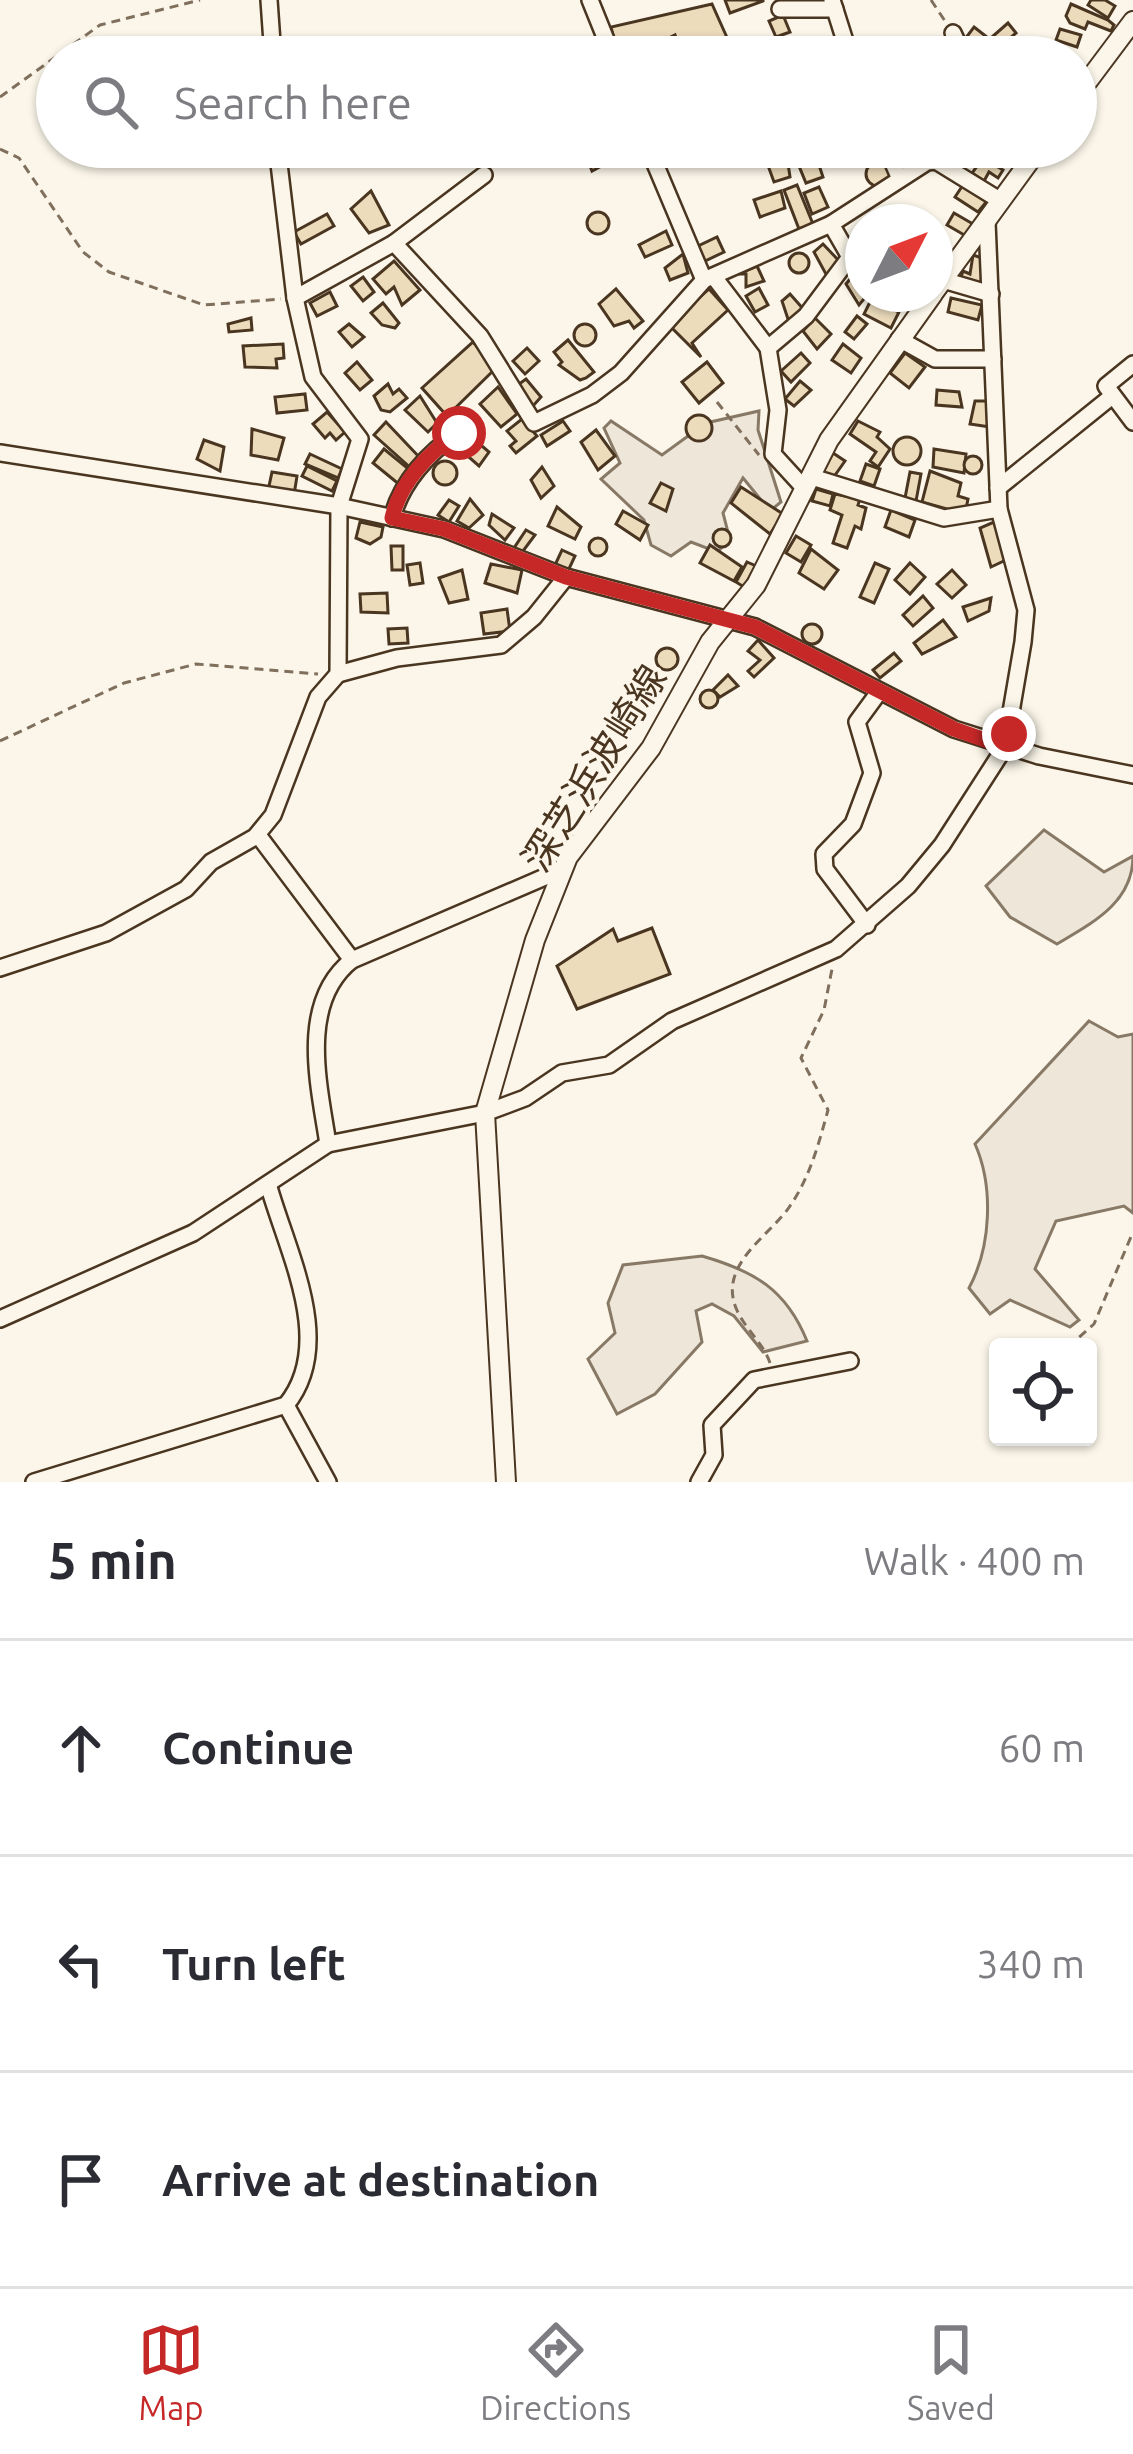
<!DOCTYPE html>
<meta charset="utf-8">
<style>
body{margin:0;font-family:Ubuntu,"Noto Sans JP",sans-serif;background:#f7f7f7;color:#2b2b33}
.controls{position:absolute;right:36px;bottom:36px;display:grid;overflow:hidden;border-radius:12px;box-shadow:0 3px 9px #0004}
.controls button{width:108px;height:108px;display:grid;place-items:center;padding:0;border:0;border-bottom:3px solid #e1e1e2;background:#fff;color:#2b2b33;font:60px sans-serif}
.compass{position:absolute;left:845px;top:204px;width:108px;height:108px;border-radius:50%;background:#fff;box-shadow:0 3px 9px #0004;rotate:48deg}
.stop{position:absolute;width:36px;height:36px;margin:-27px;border:9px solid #c62828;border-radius:50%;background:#fff}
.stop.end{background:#c62828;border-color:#fff;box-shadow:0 3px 12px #0008}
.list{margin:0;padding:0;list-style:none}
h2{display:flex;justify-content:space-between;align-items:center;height:156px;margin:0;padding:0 48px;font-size:51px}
h2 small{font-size:39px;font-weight:400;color:#7c7c81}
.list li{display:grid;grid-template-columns:78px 1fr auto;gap:36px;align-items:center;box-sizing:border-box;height:216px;padding:0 48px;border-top:3px solid #e1e1e2}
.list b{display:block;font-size:45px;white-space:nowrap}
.list em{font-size:39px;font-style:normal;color:#7c7c81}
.icon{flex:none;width:66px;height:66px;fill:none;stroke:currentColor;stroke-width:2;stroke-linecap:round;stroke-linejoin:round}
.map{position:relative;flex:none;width:1133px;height:1482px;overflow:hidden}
.search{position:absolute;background:#fff;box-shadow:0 3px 9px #0004;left:36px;right:36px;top:36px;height:132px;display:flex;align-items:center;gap:30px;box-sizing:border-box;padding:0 42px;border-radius:66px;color:#7c7c81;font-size:45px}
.sheet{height:804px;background:#fff}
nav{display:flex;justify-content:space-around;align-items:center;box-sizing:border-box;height:168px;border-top:3px solid #e1e1e2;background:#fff;font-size:33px;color:#7c7c81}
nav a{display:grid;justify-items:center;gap:6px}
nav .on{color:#c62828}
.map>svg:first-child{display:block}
</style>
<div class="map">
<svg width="1133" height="1482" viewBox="0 0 1133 1482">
<rect width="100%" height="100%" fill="#fbf6e9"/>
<g fill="#ede6d9" stroke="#887966" stroke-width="3">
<path d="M759 411 758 430 781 502 770 511 743 478 723 513 730 540 717 552 691 542 671 556 651 545 644 520 601 479 620 463 604 428 611 421 662 455 706 423Z"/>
<path d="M1044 830 1104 872 1133 856C1133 902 1094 922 1057 944L1010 917 986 886Z"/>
<path d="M1089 1021 1118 1037 1133 1034V1213L1124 1206 1056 1221 1035 1269 1079 1320 1070 1327 1010 1300 990 1314 969 1288C991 1247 994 1187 975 1144Z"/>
<path d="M702 1256C754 1271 786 1289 807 1341L763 1352 734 1316 712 1304 696 1311 702 1342 655 1394 617 1414 588 1359 615 1333 608 1303 623 1265Z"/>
</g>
<g fill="#ecdcbc" stroke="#4a3520" stroke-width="3">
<path d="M725 0H763V1L730 13Z"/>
<path d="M1091 0H1105L1115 6 1108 18 1088 5Z"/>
<path d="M712 4 733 51 682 57 675 35 649 48 647 42 617 51 611 27Z"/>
<path d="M1071 4 1108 20 1114 25 1111 31 1088 22 1085 29 1070 23 1066 16Z"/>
<path d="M783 15 790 32 776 37 769 21Z"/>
<path d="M1008 23 1016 33 1000 47 992 37Z"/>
<path d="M974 27 992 41 983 53 965 39Z"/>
<path d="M1060 29 1081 35 1077 47 1056 40Z"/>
<path d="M612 147 616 158 592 171 587 158Z"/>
<path d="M717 147H742L745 158 727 163Z"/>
<path d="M813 147 823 177 806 183 792 149Z"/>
<path d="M786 150 790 177 774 182 766 160Z"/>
<path d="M983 158 1003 170 998 178 989 172 984 181 972 173Z"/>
<circle cx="878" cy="174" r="12"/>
<path d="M797 185 813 224 799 229 784 190Z"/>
<path d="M963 185 987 201 978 212 955 197Z"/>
<path d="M819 187 828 207 812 214 804 193Z"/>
<path d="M371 191 389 225 369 233 351 209Z"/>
<path d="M781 191 785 208 760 217 754 200Z"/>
<circle cx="598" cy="223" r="11"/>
<path d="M954 213 973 224 966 236 947 225Z"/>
<path d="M327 214 334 226 301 244 294 232Z"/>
<path d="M666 231 672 245 645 257 639 245Z"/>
<path d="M717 237 724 252 703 262 696 247Z"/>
<path d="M823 244 842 264 827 276 814 252Z"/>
<circle cx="799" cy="263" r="10"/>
<path d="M683 254 688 273 670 280 665 268Z"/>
<path d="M973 255 982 258 981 287 960 280 963 271 970 274Z"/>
<path d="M394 261 420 290 402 305 394 287 386 294 373 279Z"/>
<path d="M757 266 764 281 746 287V274H738Z"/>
<path d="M856 272 863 278V294H868L859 305 846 284Z"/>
<path d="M363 277 374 292 363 301 351 286Z"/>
<path d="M759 288 768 305 755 312 746 296Z"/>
<path d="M616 289 643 321 634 328 629 321 614 326 599 304Z"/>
<path d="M709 289 728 310 692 343 701 357 669 325Z"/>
<path d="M330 292 337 306 317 316 310 303Z"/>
<path d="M790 294 805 311 790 325 782 301Z"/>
<path d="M951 298 982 305 978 320 948 312Z"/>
<path d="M871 300 899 312 891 328 864 314Z"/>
<path d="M383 303 399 323 395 328 382 325 371 313Z"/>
<path d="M857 316 867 324 854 339 845 332Z"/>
<path d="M251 318 252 330 229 332 228 324Z"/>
<path d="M815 318 831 334 817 349 803 331Z"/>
<path d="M349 324 364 337 352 347 339 332Z"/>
<circle cx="585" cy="335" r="11"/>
<path d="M568 340 594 372 586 378 580 380 559 365 562 362 554 352Z"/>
<path d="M473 342 496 368 447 416 422 388Z"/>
<path d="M283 344 284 358 276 359 277 368 245 367 243 346Z"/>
<path d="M843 344 861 358 851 373 832 360Z"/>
<path d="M527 348 539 361 525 374 513 361Z"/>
<path d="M801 353 810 363 791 382 781 371Z"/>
<path d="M905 353 925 367 909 388 890 373Z"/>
<path d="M357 362 372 380 360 390 345 373Z"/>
<path d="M707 362 723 383 699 403 682 382Z"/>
<path d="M526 379 541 397 532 407 515 387Z"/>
<path d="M800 381 811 390 794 406 785 399Z"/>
<path d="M388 384 393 394 399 389 407 398 390 412 381 410 374 396Z"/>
<path d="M498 387 517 414 501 427 480 404Z"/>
<path d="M937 390 959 392 962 407 936 405Z"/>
<path d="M305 394 307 410 277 413 275 397Z"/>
<path d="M420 396 437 423 428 432 405 410Z"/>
<path d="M975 401H988L990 427 970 424Z"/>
<path d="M327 412 345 432 336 440 330 433 325 438 313 424Z"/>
<circle cx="699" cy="428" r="13"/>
<path d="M522 419 537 436 516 453 510 446 516 441 507 431Z"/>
<path d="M563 421 570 431 547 446 541 435Z"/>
<path d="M858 421 880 432 877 437 890 449 878 467 870 461 876 452 850 434Z"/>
<path d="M386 422 422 460 413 470 374 435Z"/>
<path d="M252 429 284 438 278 460 251 455Z"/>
<path d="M596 430 615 456 598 470 581 442Z"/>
<circle cx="907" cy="451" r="14"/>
<path d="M204 440 224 447 220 471 197 459Z"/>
<path d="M475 440 489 452 479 466 463 452Z"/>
<path d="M384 449 411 471 400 485 373 463Z"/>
<path d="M934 449 966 454 964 473 933 467Z"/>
<path d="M833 453 845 461 833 478 821 471Z"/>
<path d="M310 454 342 469 338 478 305 464Z"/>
<circle cx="973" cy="465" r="9"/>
<circle cx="445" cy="473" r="12"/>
<path d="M866 464 880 469 874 486 860 481Z"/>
<path d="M307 466 337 481 332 491 302 476Z"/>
<path d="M542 467 554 486 541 498 531 480Z"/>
<path d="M930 471 961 483 958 496 968 499 965 514 922 502Z"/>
<path d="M272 472 297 476 294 495 268 491Z"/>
<path d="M910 472 921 474 916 501 905 498Z"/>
<path d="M661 483 673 489 666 511 650 503Z"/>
<path d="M741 487 783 514 770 534 731 503Z"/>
<path d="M816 489 833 494 830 506 812 501Z"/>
<path d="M835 494 860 499 858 505 866 508 861 529 855 526 847 548 833 543 842 515 830 510Z"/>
<path d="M470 499 483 515 469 528 457 521Z"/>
<path d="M449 500 459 506 449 522 438 515Z"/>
<path d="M557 507 581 527 575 539 548 526Z"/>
<path d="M891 510 915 520 909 537 885 527Z"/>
<path d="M623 511 648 525 640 540 616 524Z"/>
<path d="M492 514 514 528 505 540 489 525Z"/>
<path d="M360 522 383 527 381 537 370 544 356 538Z"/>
<path d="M994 522 1010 558 991 567 980 528Z"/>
<circle cx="722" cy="538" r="9"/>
<path d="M526 530 535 535 520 555 512 551Z"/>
<path d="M796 536 811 545 801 562 786 553Z"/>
<circle cx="598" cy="547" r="9"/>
<path d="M710 545 742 567 734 581 700 563Z"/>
<path d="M391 546H403V570H392Z"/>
<path d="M811 549 838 570 824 589 799 573Z"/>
<path d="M562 550 575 556 568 571 555 565Z"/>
<path d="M747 562 756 566 744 587 736 582Z"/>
<path d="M420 563 423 583 410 585 407 565Z"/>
<path d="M875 563 889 569 874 603 860 597Z"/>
<path d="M910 563 925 577 910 594 895 580Z"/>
<path d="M491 564 522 570 517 593 485 583Z"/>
<path d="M462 570 468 599 449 603 439 578Z"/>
<path d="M952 570 966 585 952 598 937 584Z"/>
<path d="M387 593 388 613 361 612 360 594Z"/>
<path d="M923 596 933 608 913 626 903 615Z"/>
<path d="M991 598 989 611 968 621 963 607Z"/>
<path d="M507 609 510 631 484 634 481 613Z"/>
<path d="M943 620 956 637 922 654 914 643Z"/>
<circle cx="812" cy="634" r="10"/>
<path d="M407 628 408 643 389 644 388 629Z"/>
<path d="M758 640 774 658 754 677 748 671 760 660 748 651Z"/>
<circle cx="667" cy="659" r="11"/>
<path d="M894 653 901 661 880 678 873 670Z"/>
<path d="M728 675 738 686 720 697 713 690Z"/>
<circle cx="709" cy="699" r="9"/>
<path d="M652 928 670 974 577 1009 557 966 613 929 618 941Z"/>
</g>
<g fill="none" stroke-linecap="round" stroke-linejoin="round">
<defs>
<g id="minor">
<path d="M269 0 273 57"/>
<path d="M590 0 613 57"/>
<path d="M832 0 850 57"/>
<path d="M780 9H835"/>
<path d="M953 33 964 57"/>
<path d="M648 147 704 280"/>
<path d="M886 147 900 179"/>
<path d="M831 224 927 162 936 161 1001 201"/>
<path d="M394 243 484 175"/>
<path d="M943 280 991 294"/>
<path d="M295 298 394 243 480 336 534 423 592 395 621 373 704 280 831 224 850 257 806 316 768 348 714 277"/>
<path d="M899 339 935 359H993"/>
<path d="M768 348 778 410 773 454 805 489"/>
<path d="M1133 364 1106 386 1133 422"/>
<path d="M0 453 339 506 444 529 566 577 755 627 954 729 1039 756 1133 775"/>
<path d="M812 477 944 518 999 509"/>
<path d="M998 488 1111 397"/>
<path d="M392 518C401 483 429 451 459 433"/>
<path d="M338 674 397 658 501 645 534 617 566 577"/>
<path d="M258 835 352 960"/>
<path d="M867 925 825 869 824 854 853 824 872 773 857 722 879 692"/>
<path d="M0 968 106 933 186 889 211 862 255 837 273 815 318 697 338 674 339 506 360 439 313 377 295 298 277 147"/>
<path d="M328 1144C319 1085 298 1003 352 960L561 870"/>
<path d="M0 1319 193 1233 328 1144 485 1113 525 1098 562 1073 609 1065 672 1021 836 949 908 886 942 845 1005 747 1023 642 1026 610 999 509 987 222"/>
<path d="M286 1405 328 1482"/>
<path d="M34 1482 286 1405C336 1344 288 1254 269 1187"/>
<path d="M699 1482 714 1455 712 1425 754 1380 850 1361"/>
</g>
<g id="major">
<path d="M1076 97 1133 21"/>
<path d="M935 291 1040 147"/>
<path d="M506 1482 485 1113 535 940 568 857 651 748 710 642 756 585 829 440 933 294"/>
</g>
</defs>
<use href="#minor" stroke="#4a3520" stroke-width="20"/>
<use href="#major" stroke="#4a3520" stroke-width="22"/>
<g stroke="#7f6f5c" stroke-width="3" stroke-dasharray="9 6" stroke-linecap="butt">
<path d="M931 0 947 24"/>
<path d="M0 97 100 25 200 0"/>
<path d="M0 149 19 158 83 252 109 272 204 305 281 299"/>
<path d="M717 402 759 455"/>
<path d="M0 741 124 683 196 664 318 674"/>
<path d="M1068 1347 1094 1324 1133 1232"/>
<path d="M770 1363C764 1344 744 1328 736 1308 718 1264 771 1235 790 1206 810 1177 819 1143 828 1110L801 1058 824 1010 832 969"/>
</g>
<use href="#minor" stroke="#fbf6e9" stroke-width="15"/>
<use href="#major" stroke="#fbf6e9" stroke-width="18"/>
</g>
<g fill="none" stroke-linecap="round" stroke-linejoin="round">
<path stroke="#c62828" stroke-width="15" d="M459 433C429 451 400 483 392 518L444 529 566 577 755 627 954 729 1005 747 1009 734"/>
</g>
<g text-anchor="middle" stroke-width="9" stroke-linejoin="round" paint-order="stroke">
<g font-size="39" fill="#4a3520" stroke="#fbf6e9">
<text transform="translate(594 768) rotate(-58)" y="14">深芝浜波崎線</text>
</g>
</g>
</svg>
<div class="controls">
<button><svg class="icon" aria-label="locate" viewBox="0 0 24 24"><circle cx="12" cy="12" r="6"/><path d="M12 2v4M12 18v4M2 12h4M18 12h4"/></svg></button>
</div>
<svg class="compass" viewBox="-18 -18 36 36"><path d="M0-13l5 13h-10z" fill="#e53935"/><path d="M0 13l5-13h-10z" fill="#7c7c81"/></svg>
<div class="stop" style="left:459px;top:433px"></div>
<div class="stop end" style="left:1009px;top:734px"></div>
<div class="search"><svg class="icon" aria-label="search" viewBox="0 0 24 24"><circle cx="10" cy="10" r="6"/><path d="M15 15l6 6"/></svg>Search here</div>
</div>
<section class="sheet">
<h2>5 min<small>Walk · 400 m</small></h2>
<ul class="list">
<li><svg class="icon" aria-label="ahead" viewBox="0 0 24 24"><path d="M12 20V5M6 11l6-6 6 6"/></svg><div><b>Continue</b></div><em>60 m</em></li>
<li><svg class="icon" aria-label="left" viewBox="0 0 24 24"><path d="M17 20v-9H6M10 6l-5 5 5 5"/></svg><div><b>Turn left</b></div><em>340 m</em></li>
<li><svg class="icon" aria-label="arrive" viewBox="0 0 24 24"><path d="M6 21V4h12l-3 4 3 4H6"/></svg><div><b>Arrive at destination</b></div></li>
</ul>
</section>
<nav>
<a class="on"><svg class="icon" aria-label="map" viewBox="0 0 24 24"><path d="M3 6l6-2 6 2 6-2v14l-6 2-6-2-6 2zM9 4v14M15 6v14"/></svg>Map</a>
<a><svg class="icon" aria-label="directions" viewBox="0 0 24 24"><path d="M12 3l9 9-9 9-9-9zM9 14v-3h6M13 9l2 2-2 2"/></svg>Directions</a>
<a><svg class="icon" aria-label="saved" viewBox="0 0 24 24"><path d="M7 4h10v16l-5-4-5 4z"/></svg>Saved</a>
</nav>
